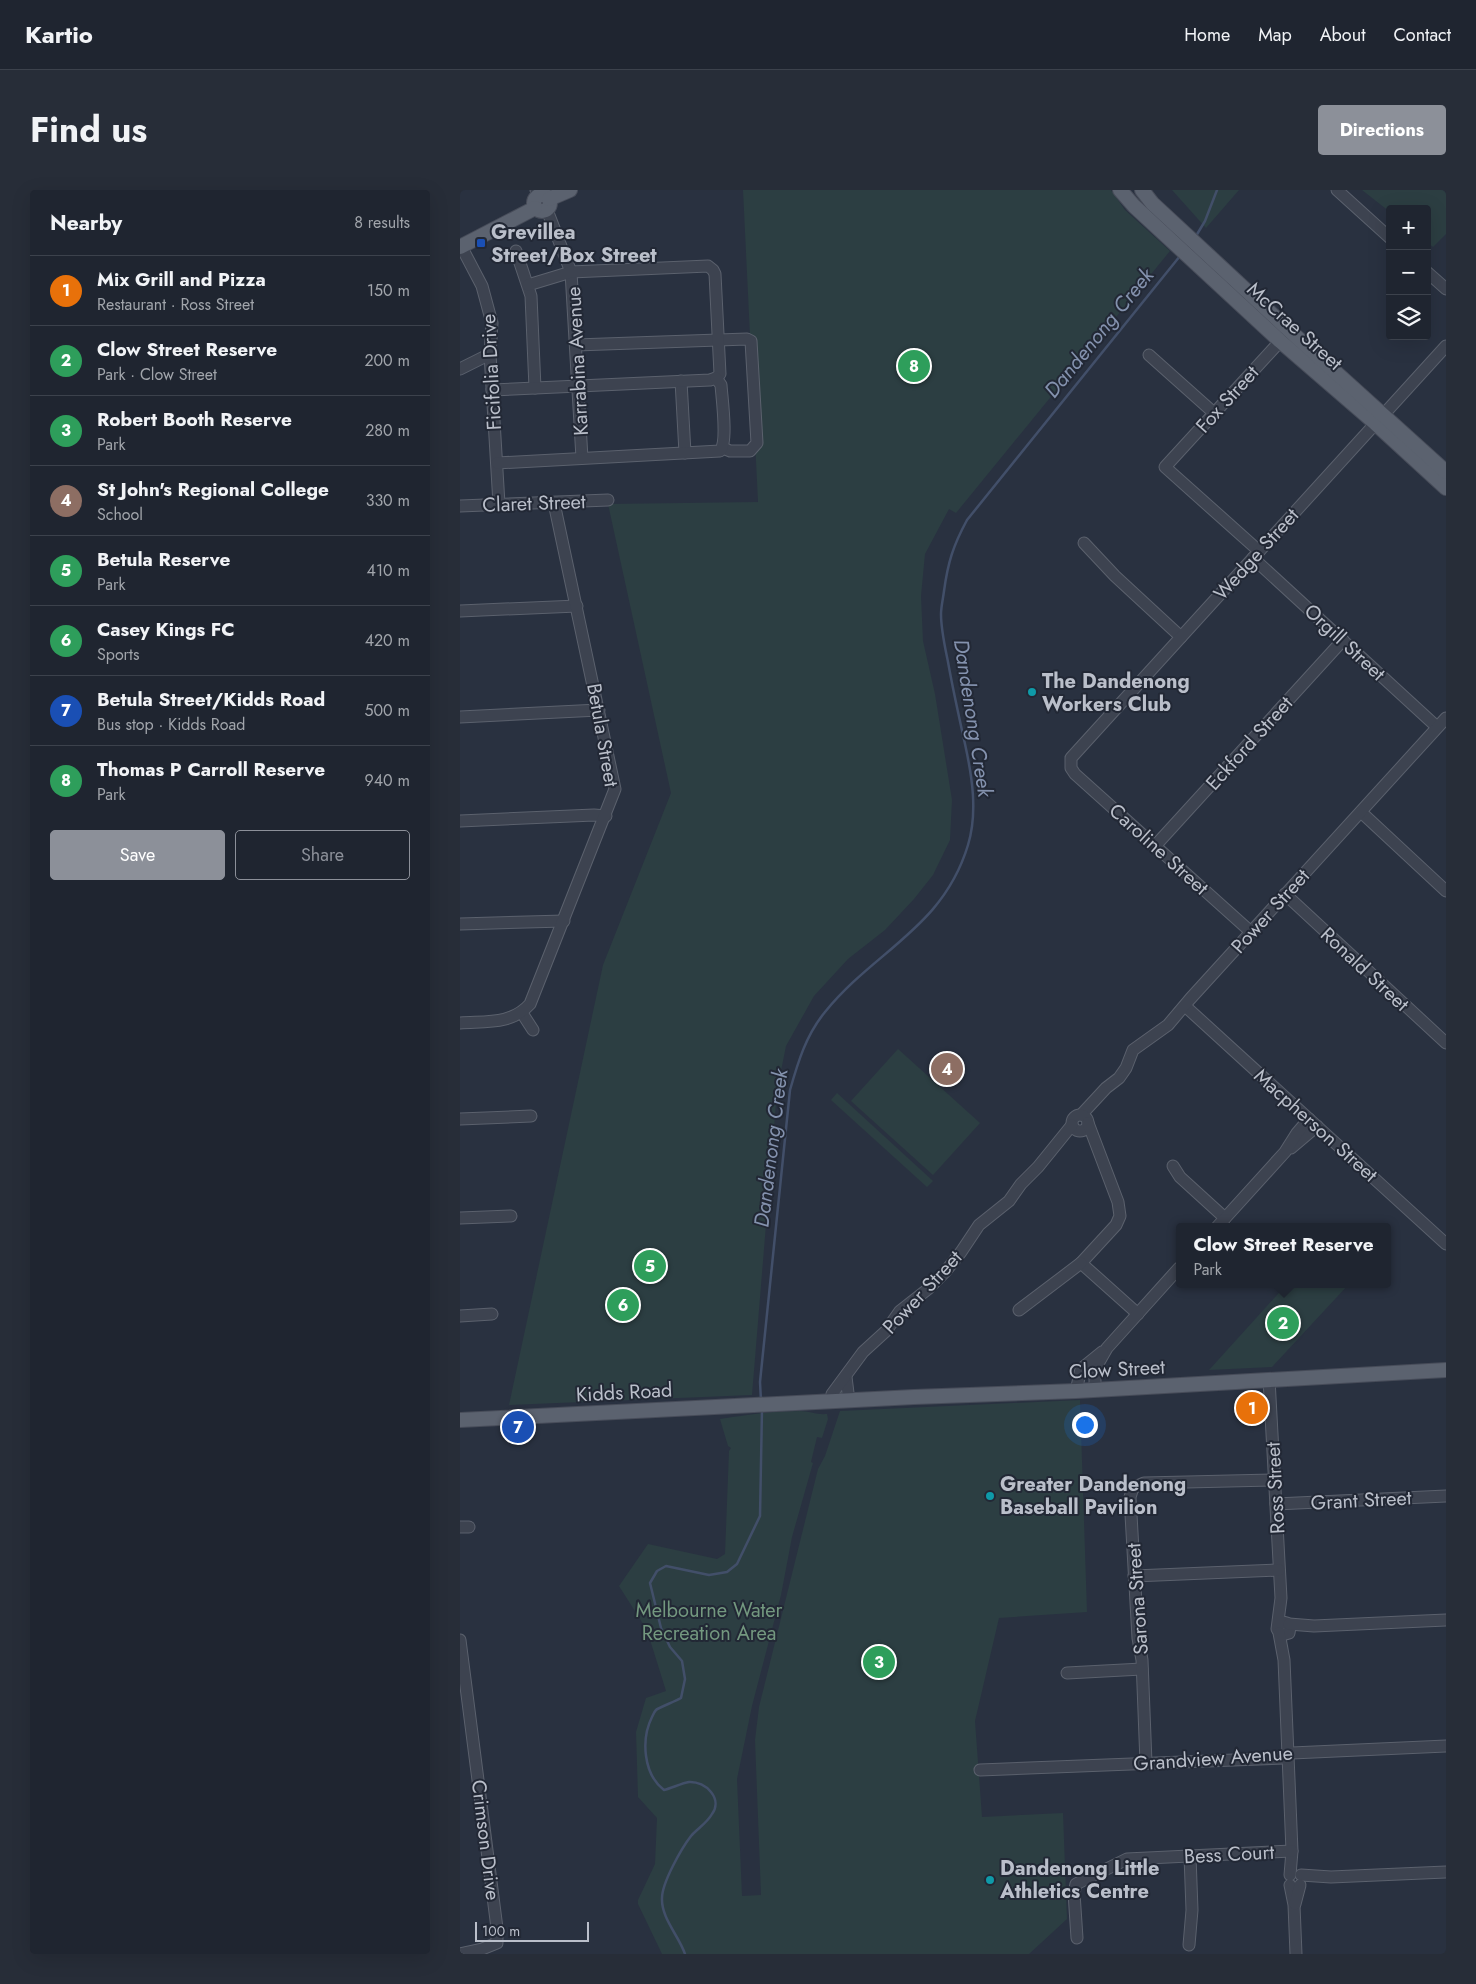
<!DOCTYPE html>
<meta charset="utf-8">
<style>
body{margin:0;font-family:Jost,sans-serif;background:#272d38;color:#f1f3f6}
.controls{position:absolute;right:15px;top:15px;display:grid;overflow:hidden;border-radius:5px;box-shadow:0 5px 20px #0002}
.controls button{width:45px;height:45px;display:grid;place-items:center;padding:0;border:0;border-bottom:1px solid #3c424c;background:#1f2530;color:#f1f3f6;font:25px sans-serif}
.scale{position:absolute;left:15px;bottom:12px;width:114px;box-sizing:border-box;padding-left:5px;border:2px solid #babfca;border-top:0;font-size:14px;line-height:18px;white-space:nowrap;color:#babfca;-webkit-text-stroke:4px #222835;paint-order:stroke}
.you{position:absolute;left:624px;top:1234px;width:18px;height:18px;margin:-12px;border:4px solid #fff;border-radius:50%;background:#1a73e8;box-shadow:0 0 0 8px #1a73e833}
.badge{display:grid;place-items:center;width:32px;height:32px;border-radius:50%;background:#8c9099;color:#fff;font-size:16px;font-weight:700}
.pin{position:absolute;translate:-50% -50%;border:2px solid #fff;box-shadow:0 1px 5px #0006}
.popup{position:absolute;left:716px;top:1033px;width:215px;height:65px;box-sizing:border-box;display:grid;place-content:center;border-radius:5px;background:#1f2530;filter:drop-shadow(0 1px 4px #0005);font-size:16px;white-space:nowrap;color:#a1a5ab}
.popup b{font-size:19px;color:#f1f3f6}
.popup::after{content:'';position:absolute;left:50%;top:100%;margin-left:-10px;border:10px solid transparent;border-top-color:#1f2530}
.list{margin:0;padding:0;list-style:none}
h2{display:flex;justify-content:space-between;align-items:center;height:65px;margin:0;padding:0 20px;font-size:21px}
h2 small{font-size:16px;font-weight:400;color:#a1a5ab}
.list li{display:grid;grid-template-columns:32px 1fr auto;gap:15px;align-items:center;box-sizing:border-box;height:70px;padding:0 20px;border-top:1px solid #3c424c}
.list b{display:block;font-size:19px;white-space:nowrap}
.list p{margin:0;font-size:16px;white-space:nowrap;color:#a1a5ab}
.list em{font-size:16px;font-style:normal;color:#a1a5ab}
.actions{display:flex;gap:10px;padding:15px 20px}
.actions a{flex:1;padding:11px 0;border:1px solid #8c9099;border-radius:5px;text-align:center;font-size:18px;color:#8c9099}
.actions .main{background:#8c9099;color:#fff}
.icon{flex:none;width:28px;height:28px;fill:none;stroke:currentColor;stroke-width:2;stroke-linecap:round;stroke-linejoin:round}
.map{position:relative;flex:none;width:986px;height:1764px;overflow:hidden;border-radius:5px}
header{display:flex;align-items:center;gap:30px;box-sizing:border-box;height:70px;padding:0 25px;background:#1f2530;border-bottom:1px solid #3c424c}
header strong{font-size:24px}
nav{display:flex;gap:28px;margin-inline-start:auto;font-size:18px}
.intro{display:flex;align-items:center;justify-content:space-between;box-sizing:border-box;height:120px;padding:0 30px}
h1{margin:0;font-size:35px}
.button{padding:12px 22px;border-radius:5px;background:#8c9099;color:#fff;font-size:18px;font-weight:700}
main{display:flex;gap:30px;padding:0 30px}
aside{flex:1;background:#1f2530;border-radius:5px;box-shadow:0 5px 20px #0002}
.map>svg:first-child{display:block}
</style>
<header>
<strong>Kartio</strong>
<nav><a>Home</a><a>Map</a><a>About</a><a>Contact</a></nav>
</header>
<div class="intro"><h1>Find us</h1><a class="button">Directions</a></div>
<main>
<aside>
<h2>Nearby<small>8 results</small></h2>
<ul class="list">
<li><span class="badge" style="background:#e8710a">1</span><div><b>Mix Grill and Pizza</b><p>Restaurant · Ross Street</p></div><em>150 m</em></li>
<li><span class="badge" style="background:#2e9e5b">2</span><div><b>Clow Street Reserve</b><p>Park · Clow Street</p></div><em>200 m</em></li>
<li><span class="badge" style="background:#2e9e5b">3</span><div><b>Robert Booth Reserve</b><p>Park</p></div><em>280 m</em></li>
<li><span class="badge" style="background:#8d6e63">4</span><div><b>St John's Regional College</b><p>School</p></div><em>330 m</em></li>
<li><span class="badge" style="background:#2e9e5b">5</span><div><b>Betula Reserve</b><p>Park</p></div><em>410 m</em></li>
<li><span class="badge" style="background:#2e9e5b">6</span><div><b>Casey Kings FC</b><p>Sports</p></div><em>420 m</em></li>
<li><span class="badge" style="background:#1a4fb4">7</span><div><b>Betula Street/Kidds Road</b><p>Bus stop · Kidds Road</p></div><em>500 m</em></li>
<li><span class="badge" style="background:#2e9e5b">8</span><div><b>Thomas P Carroll Reserve</b><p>Park</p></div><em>940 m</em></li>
</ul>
<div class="actions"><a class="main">Save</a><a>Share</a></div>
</aside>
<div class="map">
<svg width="986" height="1764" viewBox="0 0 986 1764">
<rect width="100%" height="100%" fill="#293140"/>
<g fill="#2c3e42">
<path d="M283 0H651L665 20 710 61 496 323 489 319 465 364 461 406 463 451 475 504 492 610 490 650 473 685 454 709 425 740 388 769 354 806 326 856 317 901 292 1205 49 1215 143 775 211 603 148 314 298 312Z"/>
<path d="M712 0H779L746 38Z"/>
<path d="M902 0H986V44L973 57 967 52V19H930V22Z"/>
<path d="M438 859 520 933 473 985 391 911Z"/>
<path d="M377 903 473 991 467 997 371 910Z"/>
<path d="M827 1094H889L812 1177 749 1180Z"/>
<path d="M620 1210 627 1422 539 1428 515 1531 522 1627 603 1623 607 1729 569 1764H202L178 1714V1710L195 1674 197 1628 178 1607 176 1542 186 1508 206 1501 187 1440 159 1396 188 1354 257 1369 265 1364 269 1261 271 1258 268 1256 260 1229C287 1225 313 1221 340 1221 349 1221 357 1225 367 1224L368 1229 362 1248 357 1247 351 1272 353 1273 332 1347 321 1405 292 1516 277 1589 282 1706 301 1705 295 1550 299 1517 358 1279 365 1266 380 1221Z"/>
</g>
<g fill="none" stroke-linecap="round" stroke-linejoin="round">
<g stroke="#424f69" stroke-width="2.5">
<path d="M736 46 745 31 757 0"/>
<path d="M301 1211 300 1192 330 900C338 872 346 845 365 822 415 760 483 738 508 655 518 622 512 586 505 554 499 527 493 500 488 472 485 457 481 440 481 424 481 417 483 409 484 401 488 372 493 356 507 330L720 66"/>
<path d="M225 1764C219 1746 201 1728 202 1708 202 1693 221 1659 231 1646 237 1639 247 1633 252 1624 263 1609 246 1591 229 1592 222 1593 212 1598 204 1600 183 1584 181 1549 192 1527 193 1525 194 1522 196 1520 198 1518 216 1511 221 1508L225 1489 222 1471 210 1457 201 1438 190 1393 197 1381 206 1376 249 1385 267 1382 277 1374 300 1326 302 1219"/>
</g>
<defs>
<g id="minor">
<path d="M76 0 79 5"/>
<path d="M877 0 930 48"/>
<path d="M87 20 111 82 122 268"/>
<path d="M1 56 22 96 32 133 30 164 39 314"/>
<path d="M56 61 71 106 75 198"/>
<path d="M967 82 986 99"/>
<path d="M116 155 287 149 291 151 297 253 290 261H270L263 258"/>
<path d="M689 165 754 223"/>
<path d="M0 179 30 164"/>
<path d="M221 191 225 263"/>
<path d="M32 200 250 190 256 188 260 184 255 84 253 80 248 76 111 82 68 95"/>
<path d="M37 273 260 261C268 252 262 209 261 195L256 188"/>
<path d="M0 316 148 310"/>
<path d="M624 353 655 386 721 447"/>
<path d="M799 361 705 277 825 146"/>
<path d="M793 368 977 537"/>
<path d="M0 421 117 416"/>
<path d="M0 527 139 520"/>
<path d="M901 622 986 701"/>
<path d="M0 631 134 625 146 626"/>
<path d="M695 656 883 450"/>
<path d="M825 704 986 853"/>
<path d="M0 734 104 731"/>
<path d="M791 742 615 584 611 578V568L986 156"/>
<path d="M725 816 986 1054"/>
<path d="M62 823 73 840"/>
<path d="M0 833C26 831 51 835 70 814L155 599 94 313"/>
<path d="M621 925 646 898 659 888 666 878 673 860 708 835 730 809 986 528"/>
<circle cx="620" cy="933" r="8"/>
<path d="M0 929 71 926"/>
<path d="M628 933 658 1012 660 1026 656 1035 621 1073 678 1124"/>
<path d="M831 958 857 936"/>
<path d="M713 976 720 987 765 1028"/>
<path d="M0 1028 51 1026"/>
<path d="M757 1037 825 962 837 943 849 929"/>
<path d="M559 1120 621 1073"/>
<path d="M0 1126 32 1124"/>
<path d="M386 1187 389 1211"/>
<path d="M809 1189 821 1408 817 1439 822 1445 829 1443 830 1437 827 1433 823 1432 818 1435"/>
<path d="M635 1200V1179L647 1158 719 1078"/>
<path d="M616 1201 621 1179 642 1162"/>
<path d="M372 1211V1204L403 1162 426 1141 440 1121 468 1099 485 1082 501 1062 519 1035 549 1011 561 994 578 977 612 935"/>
<path d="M816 1314 986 1306"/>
<path d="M0 1337H9"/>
<path d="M674 1386 819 1380"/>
<path d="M829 1434 854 1436 986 1430"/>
<path d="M819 1443 824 1470 832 1661 830 1685"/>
<path d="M0 1450 37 1738V1753L22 1759 0 1764"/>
<path d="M607 1483 682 1479"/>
<path d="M686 1573 682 1470 678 1448 670 1307 673 1298 684 1293 814 1290"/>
<path d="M520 1580 824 1568 832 1563 986 1556"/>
<path d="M841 1685 871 1687 986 1682"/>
<path d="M830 1695 834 1715 836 1764"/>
<path d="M835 1714 840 1695"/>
<path d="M617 1748 614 1703 616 1694 667 1669 832 1661"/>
<path d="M729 1755 732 1720 730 1666"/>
</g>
<g id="major">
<path d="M660 0 674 16 820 151 915 233 986 298"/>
<path d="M682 0 692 13 830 141 986 282"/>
<circle cx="82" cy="13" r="8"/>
<path d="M89 9 110 0"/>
<path d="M0 57 75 18"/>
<path d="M0 1230 454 1207 616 1201 986 1180"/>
</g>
</defs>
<use href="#minor" stroke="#5b616d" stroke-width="13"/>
<use href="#major" stroke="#474c59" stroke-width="16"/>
<use href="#minor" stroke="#3d4350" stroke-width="11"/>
<use href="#major" stroke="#5b626f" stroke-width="14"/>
</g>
<rect fill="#1a4fb4" stroke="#222835" stroke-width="2" x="16" y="48" width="10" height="10" rx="2.5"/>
<g fill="#0f9aa8" stroke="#222835" stroke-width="2">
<circle cx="572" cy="502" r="5"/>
<circle cx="530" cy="1306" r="5"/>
<circle cx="530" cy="1690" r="5"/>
</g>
<g text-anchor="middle" stroke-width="4" stroke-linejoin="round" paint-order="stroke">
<g font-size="20" font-weight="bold" fill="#babfca" stroke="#222835" text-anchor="start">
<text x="31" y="49">Grevillea<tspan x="31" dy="23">Street/Box Street</tspan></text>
<text x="582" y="498">The Dandenong<tspan x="582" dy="23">Workers Club</tspan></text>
<text x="540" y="1301">Greater Dandenong<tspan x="540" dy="23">Baseball Pavilion</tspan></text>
<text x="540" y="1685">Dandenong Little<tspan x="540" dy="23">Athletics Centre</tspan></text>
</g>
<g font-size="20" fill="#babfca" stroke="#222835">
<text transform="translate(835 136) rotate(42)" y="7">McCrae Street</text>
<text transform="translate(117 171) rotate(-93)" y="7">Karrabina Avenue</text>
<text transform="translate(31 182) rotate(-93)" y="7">Ficifolia Drive</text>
<text transform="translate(767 209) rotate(-48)" y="7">Fox Street</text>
<text transform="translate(74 313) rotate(-2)" y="7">Claret Street</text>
<text transform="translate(796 364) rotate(-48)" y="7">Wedge Street</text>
<text transform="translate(885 452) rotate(43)" y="7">Orgill Street</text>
<text transform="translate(143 545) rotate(80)" y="7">Betula Street</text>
<text transform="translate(789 553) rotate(-48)" y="7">Eckford Street</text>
<text transform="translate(699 659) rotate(42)" y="7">Caroline Street</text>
<text transform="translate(810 721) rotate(-48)" y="7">Power Street</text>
<text transform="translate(905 779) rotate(43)" y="7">Ronald Street</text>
<text transform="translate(856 935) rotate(42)" y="7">Macpherson Street</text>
<text transform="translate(462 1102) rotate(-47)" y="7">Power Street</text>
<text transform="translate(657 1179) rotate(-3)" y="7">Clow Street</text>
<text transform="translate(164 1202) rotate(-3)" y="7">Kidds Road</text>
<text transform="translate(815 1298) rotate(-93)" y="7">Ross Street</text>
<text transform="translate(901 1310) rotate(-3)" y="7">Grant Street</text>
<text transform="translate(677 1409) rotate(-94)" y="7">Sarona Street</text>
<text transform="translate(753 1568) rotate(-4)" y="7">Grandview Avenue</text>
<text transform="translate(26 1650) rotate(83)" y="7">Crimson Drive</text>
<text transform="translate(769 1664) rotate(-3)" y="7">Bess Court</text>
</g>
<g font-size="20" fill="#73987f" stroke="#222835">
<text x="249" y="1427">Melbourne Water<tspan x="249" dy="23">Recreation Area</tspan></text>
</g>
<g font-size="21" font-style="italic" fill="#8492ae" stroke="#222835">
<text transform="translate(639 143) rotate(-51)" y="7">Dandenong Creek</text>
<text transform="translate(513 528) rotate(81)" y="7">Dandenong Creek</text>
<text transform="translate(311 958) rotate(-83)" y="7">Dandenong Creek</text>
</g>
</g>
</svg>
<div class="controls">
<button>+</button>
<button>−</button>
<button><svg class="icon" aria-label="layers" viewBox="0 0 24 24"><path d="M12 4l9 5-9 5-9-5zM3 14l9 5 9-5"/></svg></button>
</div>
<div class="scale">100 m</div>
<div class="you"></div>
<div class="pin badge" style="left:792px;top:1218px;background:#e8710a">1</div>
<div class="pin badge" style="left:823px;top:1133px;background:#2e9e5b">2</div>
<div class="popup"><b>Clow Street Reserve</b>Park</div>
<div class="pin badge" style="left:419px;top:1472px;background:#2e9e5b">3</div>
<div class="pin badge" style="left:487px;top:879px;background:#8d6e63">4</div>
<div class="pin badge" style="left:190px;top:1076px;background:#2e9e5b">5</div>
<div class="pin badge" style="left:163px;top:1115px;background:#2e9e5b">6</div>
<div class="pin badge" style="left:58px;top:1237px;background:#1a4fb4">7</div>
<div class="pin badge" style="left:454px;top:176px;background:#2e9e5b">8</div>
</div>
</main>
